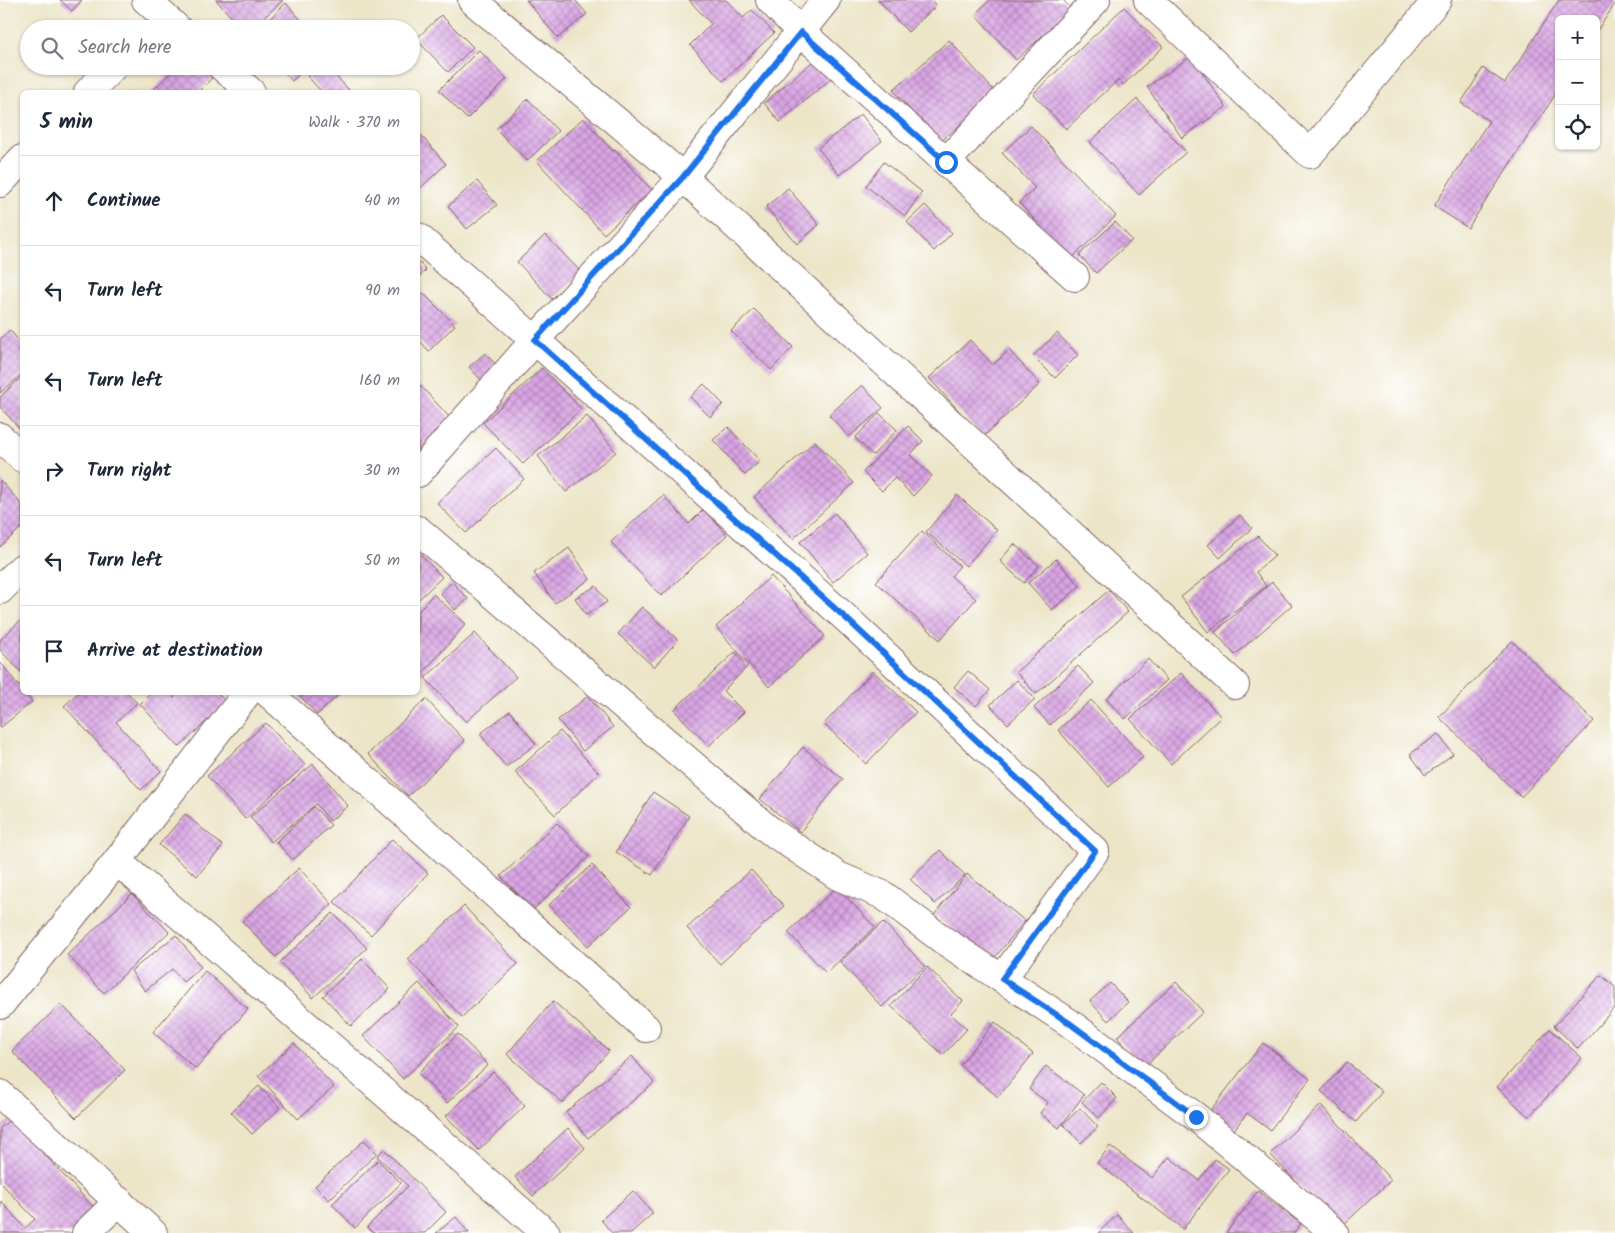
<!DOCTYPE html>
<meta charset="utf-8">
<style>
body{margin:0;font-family:Kalam,sans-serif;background:#f6f6f7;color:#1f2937}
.controls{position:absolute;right:15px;top:15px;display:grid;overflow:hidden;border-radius:8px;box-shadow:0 1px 4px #0004}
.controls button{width:45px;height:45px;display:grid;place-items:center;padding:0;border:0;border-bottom:1px solid #e0e1e3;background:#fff;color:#1f2937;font:25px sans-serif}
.stop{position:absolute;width:15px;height:15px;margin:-11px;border:4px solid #1a73e8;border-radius:50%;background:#fff}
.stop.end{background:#1a73e8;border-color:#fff;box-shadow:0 1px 5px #0008}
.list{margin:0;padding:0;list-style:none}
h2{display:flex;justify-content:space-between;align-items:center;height:65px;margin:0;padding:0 20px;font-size:21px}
h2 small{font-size:16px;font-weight:400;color:#747a83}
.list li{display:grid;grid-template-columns:32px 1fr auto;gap:15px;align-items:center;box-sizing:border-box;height:90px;padding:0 20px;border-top:1px solid #e0e1e3}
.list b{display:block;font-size:19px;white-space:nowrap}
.list em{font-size:16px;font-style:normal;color:#747a83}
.icon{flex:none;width:28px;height:28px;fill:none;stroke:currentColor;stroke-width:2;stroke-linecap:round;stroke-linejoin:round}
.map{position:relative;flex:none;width:1615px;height:1233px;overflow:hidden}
.search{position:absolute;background:#fff;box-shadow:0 1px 4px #0004;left:20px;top:20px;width:400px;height:55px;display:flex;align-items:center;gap:12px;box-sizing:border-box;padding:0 18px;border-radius:28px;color:#747a83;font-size:19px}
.panel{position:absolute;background:#fff;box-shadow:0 1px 4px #0004;left:20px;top:90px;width:400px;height:605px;border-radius:8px}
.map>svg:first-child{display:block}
</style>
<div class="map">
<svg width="1615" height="1233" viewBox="0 0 1615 1233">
<defs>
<pattern id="building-cross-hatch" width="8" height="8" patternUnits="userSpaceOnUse" patternTransform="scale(1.25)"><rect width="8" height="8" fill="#d9a5e4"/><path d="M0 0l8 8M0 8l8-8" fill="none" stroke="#b286b9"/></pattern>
</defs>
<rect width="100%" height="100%" fill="#fff"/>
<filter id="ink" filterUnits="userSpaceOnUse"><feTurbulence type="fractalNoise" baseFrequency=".02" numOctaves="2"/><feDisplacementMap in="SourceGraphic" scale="10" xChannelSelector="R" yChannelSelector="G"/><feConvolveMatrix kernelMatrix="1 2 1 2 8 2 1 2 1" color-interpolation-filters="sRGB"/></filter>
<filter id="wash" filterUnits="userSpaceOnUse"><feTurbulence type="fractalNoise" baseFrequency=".0096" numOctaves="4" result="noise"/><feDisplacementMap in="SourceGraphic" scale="20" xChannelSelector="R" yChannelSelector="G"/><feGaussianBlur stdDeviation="1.12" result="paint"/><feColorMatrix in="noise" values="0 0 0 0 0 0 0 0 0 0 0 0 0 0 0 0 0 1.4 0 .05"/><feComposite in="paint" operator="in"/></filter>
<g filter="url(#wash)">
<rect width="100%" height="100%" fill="#ece5c8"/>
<g id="blocks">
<g fill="url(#building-cross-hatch)">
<path d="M60 0H82L72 11Z"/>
<path d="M216 0H283L252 29H242Z"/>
<path d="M526 0H575L587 14 558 38Z"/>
<path d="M689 0H726L743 18 752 10 774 33 723 81 690 45 711 24Z"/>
<path d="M878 0H931L936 6 908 32Z"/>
<path d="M990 0H1063L1072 9 1016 60 975 14Z"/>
<path d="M1559 0H1615V4L1596 32V19H1559V89L1468 228 1434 206 1489 121 1461 103 1483 68 1505 83Z"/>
<path d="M286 3 309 29H259Z"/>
<path d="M1124 7 1163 47 1123 85 1118 80 1066 129 1033 94Z"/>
<path d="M441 15 473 47 448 72 416 39Z"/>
<path d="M949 40 996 93 939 143 893 90Z"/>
<path d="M479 50 507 79 467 119 439 90Z"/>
<path d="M1191 56 1226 107 1182 138 1147 87Z"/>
<path d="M818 57 834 76 780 122 764 103Z"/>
<path d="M177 66H200L212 78 198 92H151Z"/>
<path d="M279 66H308L292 81Z"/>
<path d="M316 66H326L351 92H322L307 76Z"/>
<path d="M528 99 558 131 527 161 496 129Z"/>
<path d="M1137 99 1186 152 1139 195 1090 142Z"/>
<path d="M861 114 882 141 839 175 818 148Z"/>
<path d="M583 118 613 151 615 150 652 190 604 234 537 161Z"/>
<path d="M1031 126 1116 216 1071 259 1019 203 1035 188 1002 153Z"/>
<path d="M418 132 446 164 418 190Z"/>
<path d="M884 162 922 192 905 216 866 186Z"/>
<path d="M477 181 497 205 467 229 448 206Z"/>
<path d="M788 188 819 225 797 244 766 207Z"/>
<path d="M925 205 952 233 934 251 907 222Z"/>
<path d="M1115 222 1132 240 1096 273 1079 255Z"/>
<path d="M545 235 581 272 552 299 517 262Z"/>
<path d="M418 261 426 270 418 278Z"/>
<path d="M423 293 455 325 429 351 418 339V298Z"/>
<path d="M754 309 793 347 771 370 731 331Z"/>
<path d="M10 330 22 345V374L0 393V339Z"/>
<path d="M1057 333 1078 355 1055 378 1033 356Z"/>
<path d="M970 340 993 365 1009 350 1040 384 983 437 929 378Z"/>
<path d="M485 353 498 367 483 382 469 367Z"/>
<path d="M542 368 581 409 523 464 483 423Z"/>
<path d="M22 376V431L0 407V397Z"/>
<path d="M418 383 452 420 418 453Z"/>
<path d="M704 384 723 404 710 417 690 397Z"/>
<path d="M862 385 883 408 849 437 829 415Z"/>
<path d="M879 413 897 430 873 455 855 438Z"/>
<path d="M587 416 616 452 566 492 538 456Z"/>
<path d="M908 426 923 441 910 455 932 476 913 496 895 478 882 491 863 472Z"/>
<path d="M728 427 760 461 745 475 713 440Z"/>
<path d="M815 441 854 483 793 539 754 497Z"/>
<path d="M496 448 524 479 466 533 437 503Z"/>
<path d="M0 480 22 505V527L0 547Z"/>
<path d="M663 495 689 524 704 509 727 535 661 596 611 542Z"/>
<path d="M957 495 997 530 966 566 926 532Z"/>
<path d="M835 513 867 553 833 582 800 542Z"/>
<path d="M1240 515 1252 528 1220 558 1208 545Z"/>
<path d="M922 531 960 566 951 576 976 599 940 640 876 582Z"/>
<path d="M1258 536 1275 556 1256 572 1266 586 1208 632 1181 597Z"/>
<path d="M1014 544 1039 566 1024 583 1000 561Z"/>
<path d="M569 548 590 579 555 603 534 573Z"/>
<path d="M418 552 442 577 418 600Z"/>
<path d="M1056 559 1080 586 1052 610 1028 583Z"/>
<path d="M771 576 825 636 769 687 716 627Z"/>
<path d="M452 582 468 599 455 610 440 593Z"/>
<path d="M1272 582 1292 605 1235 655 1215 632Z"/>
<path d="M596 586 607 602 586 615 575 598Z"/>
<path d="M1109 590 1128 612 1036 694 1016 672Z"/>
<path d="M433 594 466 624 419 677 418 676V612Z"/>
<path d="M642 607 678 640 654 667 618 634Z"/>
<path d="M22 619V673L0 650V640Z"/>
<path d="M475 633 516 677 466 722 425 678Z"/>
<path d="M1512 641 1594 721 1521 797 1439 717Z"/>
<path d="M735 652 748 666 723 691 744 712 709 746 674 710Z"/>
<path d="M1148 659 1167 680 1125 719 1106 699Z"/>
<path d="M0 662 22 690V692H24L32 702 0 728Z"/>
<path d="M1078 666 1094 683 1050 725 1034 708Z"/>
<path d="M873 671 916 712 866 764 824 724Z"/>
<path d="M968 671 990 690 976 706 954 687Z"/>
<path d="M1181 673 1221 717 1171 764 1130 719Z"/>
<path d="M1017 680 1035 699 1008 724 990 705Z"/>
<path d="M79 692H127L137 703 116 722 161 771 141 790 64 706Z"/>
<path d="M152 692H169L174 698 180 692H217L226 703 179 747 140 704Z"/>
<path d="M297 692H342L317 715Z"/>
<path d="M588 696 613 727 583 751 558 720Z"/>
<path d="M426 699 465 741 408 796 368 754Z"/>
<path d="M1091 700 1143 757 1109 787 1058 730Z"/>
<path d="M510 711 536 744 506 767 480 734Z"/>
<path d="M266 723 305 765 245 819 207 776Z"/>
<path d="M560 731 599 773 555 815 515 772Z"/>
<path d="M1438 734 1453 754 1425 775 1410 754Z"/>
<path d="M803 747 843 779 800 832 760 799Z"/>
<path d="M313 764 348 806 330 821 316 804 271 842 250 817Z"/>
<path d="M653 792 689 816 652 875 616 852Z"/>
<path d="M314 807 331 825 293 860 276 842Z"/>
<path d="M185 814 223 846 197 876 159 845Z"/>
<path d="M557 823 589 857 533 910 501 876Z"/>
<path d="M392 839 428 873 371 935 334 902Z"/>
<path d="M940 850 965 875 935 904 910 879Z"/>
<path d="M592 865 631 907 588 946 549 905Z"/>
<path d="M299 868 332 904 276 957 242 921Z"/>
<path d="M751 870 784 906 720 964 687 928Z"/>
<path d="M967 874 1025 921 992 961 934 915Z"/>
<path d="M837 887 875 927 826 973 788 932Z"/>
<path d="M132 894 169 932 104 993 67 955Z"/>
<path d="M464 906 518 964 462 1017 408 959Z"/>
<path d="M333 913 367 948 313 998 280 962Z"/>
<path d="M883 922 925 966 882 1007 840 962Z"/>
<path d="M176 935 201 967 183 982 172 969 145 991 131 971Z"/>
<path d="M362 959 390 989 351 1026 323 996Z"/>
<path d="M927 967 963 1001 951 1014 967 1029 943 1055 891 1006Z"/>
<path d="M205 971 248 1009 196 1069 153 1032Z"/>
<path d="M1601 975 1615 987V1007L1578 1049 1554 1026Z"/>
<path d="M1176 982 1203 1012 1144 1067 1117 1037Z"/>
<path d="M419 983 459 1027 403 1079 363 1036Z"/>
<path d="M1110 983 1128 1002 1108 1021 1090 1001Z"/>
<path d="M553 1001 609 1051 563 1103 507 1054Z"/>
<path d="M61 1004 125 1070 76 1118 12 1051Z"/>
<path d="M995 1022 1033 1054 998 1097 960 1065Z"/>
<path d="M1550 1029 1582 1058 1529 1117 1497 1087Z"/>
<path d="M458 1034 488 1065 447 1103 418 1073Z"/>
<path d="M294 1043 334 1087 298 1119 258 1076Z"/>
<path d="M1263 1043 1310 1079 1270 1130 1247 1113 1233 1131 1209 1112Z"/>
<path d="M632 1056 654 1083 588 1138 566 1112Z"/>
<path d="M1347 1062 1382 1092 1356 1122 1321 1091Z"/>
<path d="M1046 1066 1084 1095 1059 1128 1040 1113 1048 1103 1029 1089Z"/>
<path d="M493 1072 525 1106 479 1150 446 1116Z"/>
<path d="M1101 1082 1117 1098 1099 1118 1082 1102Z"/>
<path d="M259 1086 280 1108 252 1134 231 1112Z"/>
<path d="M1321 1105 1391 1180 1340 1228 1270 1154Z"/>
<path d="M1080 1108 1098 1127 1081 1143 1063 1124Z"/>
<path d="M11 1119 97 1211 74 1233H0L1 1201 25 1228 35 1219 0 1182V1128Z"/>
<path d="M568 1128 585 1148 533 1196 515 1177Z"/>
<path d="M364 1140 377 1153 329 1200 315 1186Z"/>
<path d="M1110 1146 1152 1178 1169 1157 1199 1180 1215 1159 1229 1169 1183 1229 1097 1163Z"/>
<path d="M384 1149 446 1212 425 1233H373L367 1227 408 1186 377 1156Z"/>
<path d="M378 1160 401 1183 355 1228 332 1204Z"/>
<path d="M633 1191 653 1213 631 1233H612L601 1220Z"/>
<path d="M1258 1191 1301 1224 1294 1233H1226Z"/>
<path d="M1117 1215 1134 1233H1098Z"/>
<path d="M456 1217 469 1233H436Z"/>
</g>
</g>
</g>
<g filter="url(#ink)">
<use href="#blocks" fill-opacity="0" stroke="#836462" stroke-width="1"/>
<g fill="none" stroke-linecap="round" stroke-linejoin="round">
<defs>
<g id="minor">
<path d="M146 0 178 29"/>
<path d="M472 0 683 177 1235 685"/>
<path d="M770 0 801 32 1075 277"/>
<path d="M1148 0 1310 154 1437 0"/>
<path d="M221 66 251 92"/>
<path d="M88 92 114 66"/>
<path d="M946 162 1096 0"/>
<path d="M0 183 22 159"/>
<path d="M418 237 535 340 849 621 1095 851 1002 979"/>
<path d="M0 437 22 458"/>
<path d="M418 473 535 340 683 177 826 0"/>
<path d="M418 530 769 830 838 876 883 895 943 940 1068 1022 1196 1117 1334 1232"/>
<path d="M0 590 22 568"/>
<path d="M267 692 646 1028"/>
<path d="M117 861 546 1233"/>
<path d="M0 1005 117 861 248 692"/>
<path d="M0 1094 153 1233"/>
<path d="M86 1233 119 1201"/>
</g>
</defs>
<use href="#minor" stroke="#836462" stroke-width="30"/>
<use href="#minor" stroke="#fff" stroke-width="28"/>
</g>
</g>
<g fill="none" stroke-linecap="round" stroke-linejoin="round" filter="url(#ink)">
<path stroke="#1a73e8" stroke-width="6" d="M946 162 801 32 683 177 535 340 849 621 1095 851 1002 979 1068 1022 1196 1117"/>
</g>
</svg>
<div class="controls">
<button>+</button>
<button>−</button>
<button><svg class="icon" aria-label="locate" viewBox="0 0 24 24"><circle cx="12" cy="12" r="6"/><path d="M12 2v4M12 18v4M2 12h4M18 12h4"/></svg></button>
</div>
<div class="stop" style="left:946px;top:162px"></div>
<div class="stop end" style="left:1196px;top:1117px"></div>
<div class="search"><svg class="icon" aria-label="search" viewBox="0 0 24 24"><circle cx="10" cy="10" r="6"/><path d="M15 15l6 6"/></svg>Search here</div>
<section class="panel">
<h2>5 min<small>Walk · 370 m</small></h2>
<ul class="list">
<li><svg class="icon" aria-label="ahead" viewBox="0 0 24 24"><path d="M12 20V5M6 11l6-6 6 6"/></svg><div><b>Continue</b></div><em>40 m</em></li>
<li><svg class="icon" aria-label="left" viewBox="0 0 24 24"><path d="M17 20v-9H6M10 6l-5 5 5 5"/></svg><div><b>Turn left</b></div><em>90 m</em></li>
<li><svg class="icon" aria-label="left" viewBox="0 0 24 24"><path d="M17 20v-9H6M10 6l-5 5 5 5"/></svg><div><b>Turn left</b></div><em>160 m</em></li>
<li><svg class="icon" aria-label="right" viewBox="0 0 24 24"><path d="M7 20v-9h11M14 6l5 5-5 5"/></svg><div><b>Turn right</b></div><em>30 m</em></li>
<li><svg class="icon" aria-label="left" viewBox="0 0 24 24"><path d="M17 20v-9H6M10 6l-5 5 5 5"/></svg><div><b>Turn left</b></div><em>50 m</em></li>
<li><svg class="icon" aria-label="arrive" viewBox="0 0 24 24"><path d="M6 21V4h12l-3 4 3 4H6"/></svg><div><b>Arrive at destination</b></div></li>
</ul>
</section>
</div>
